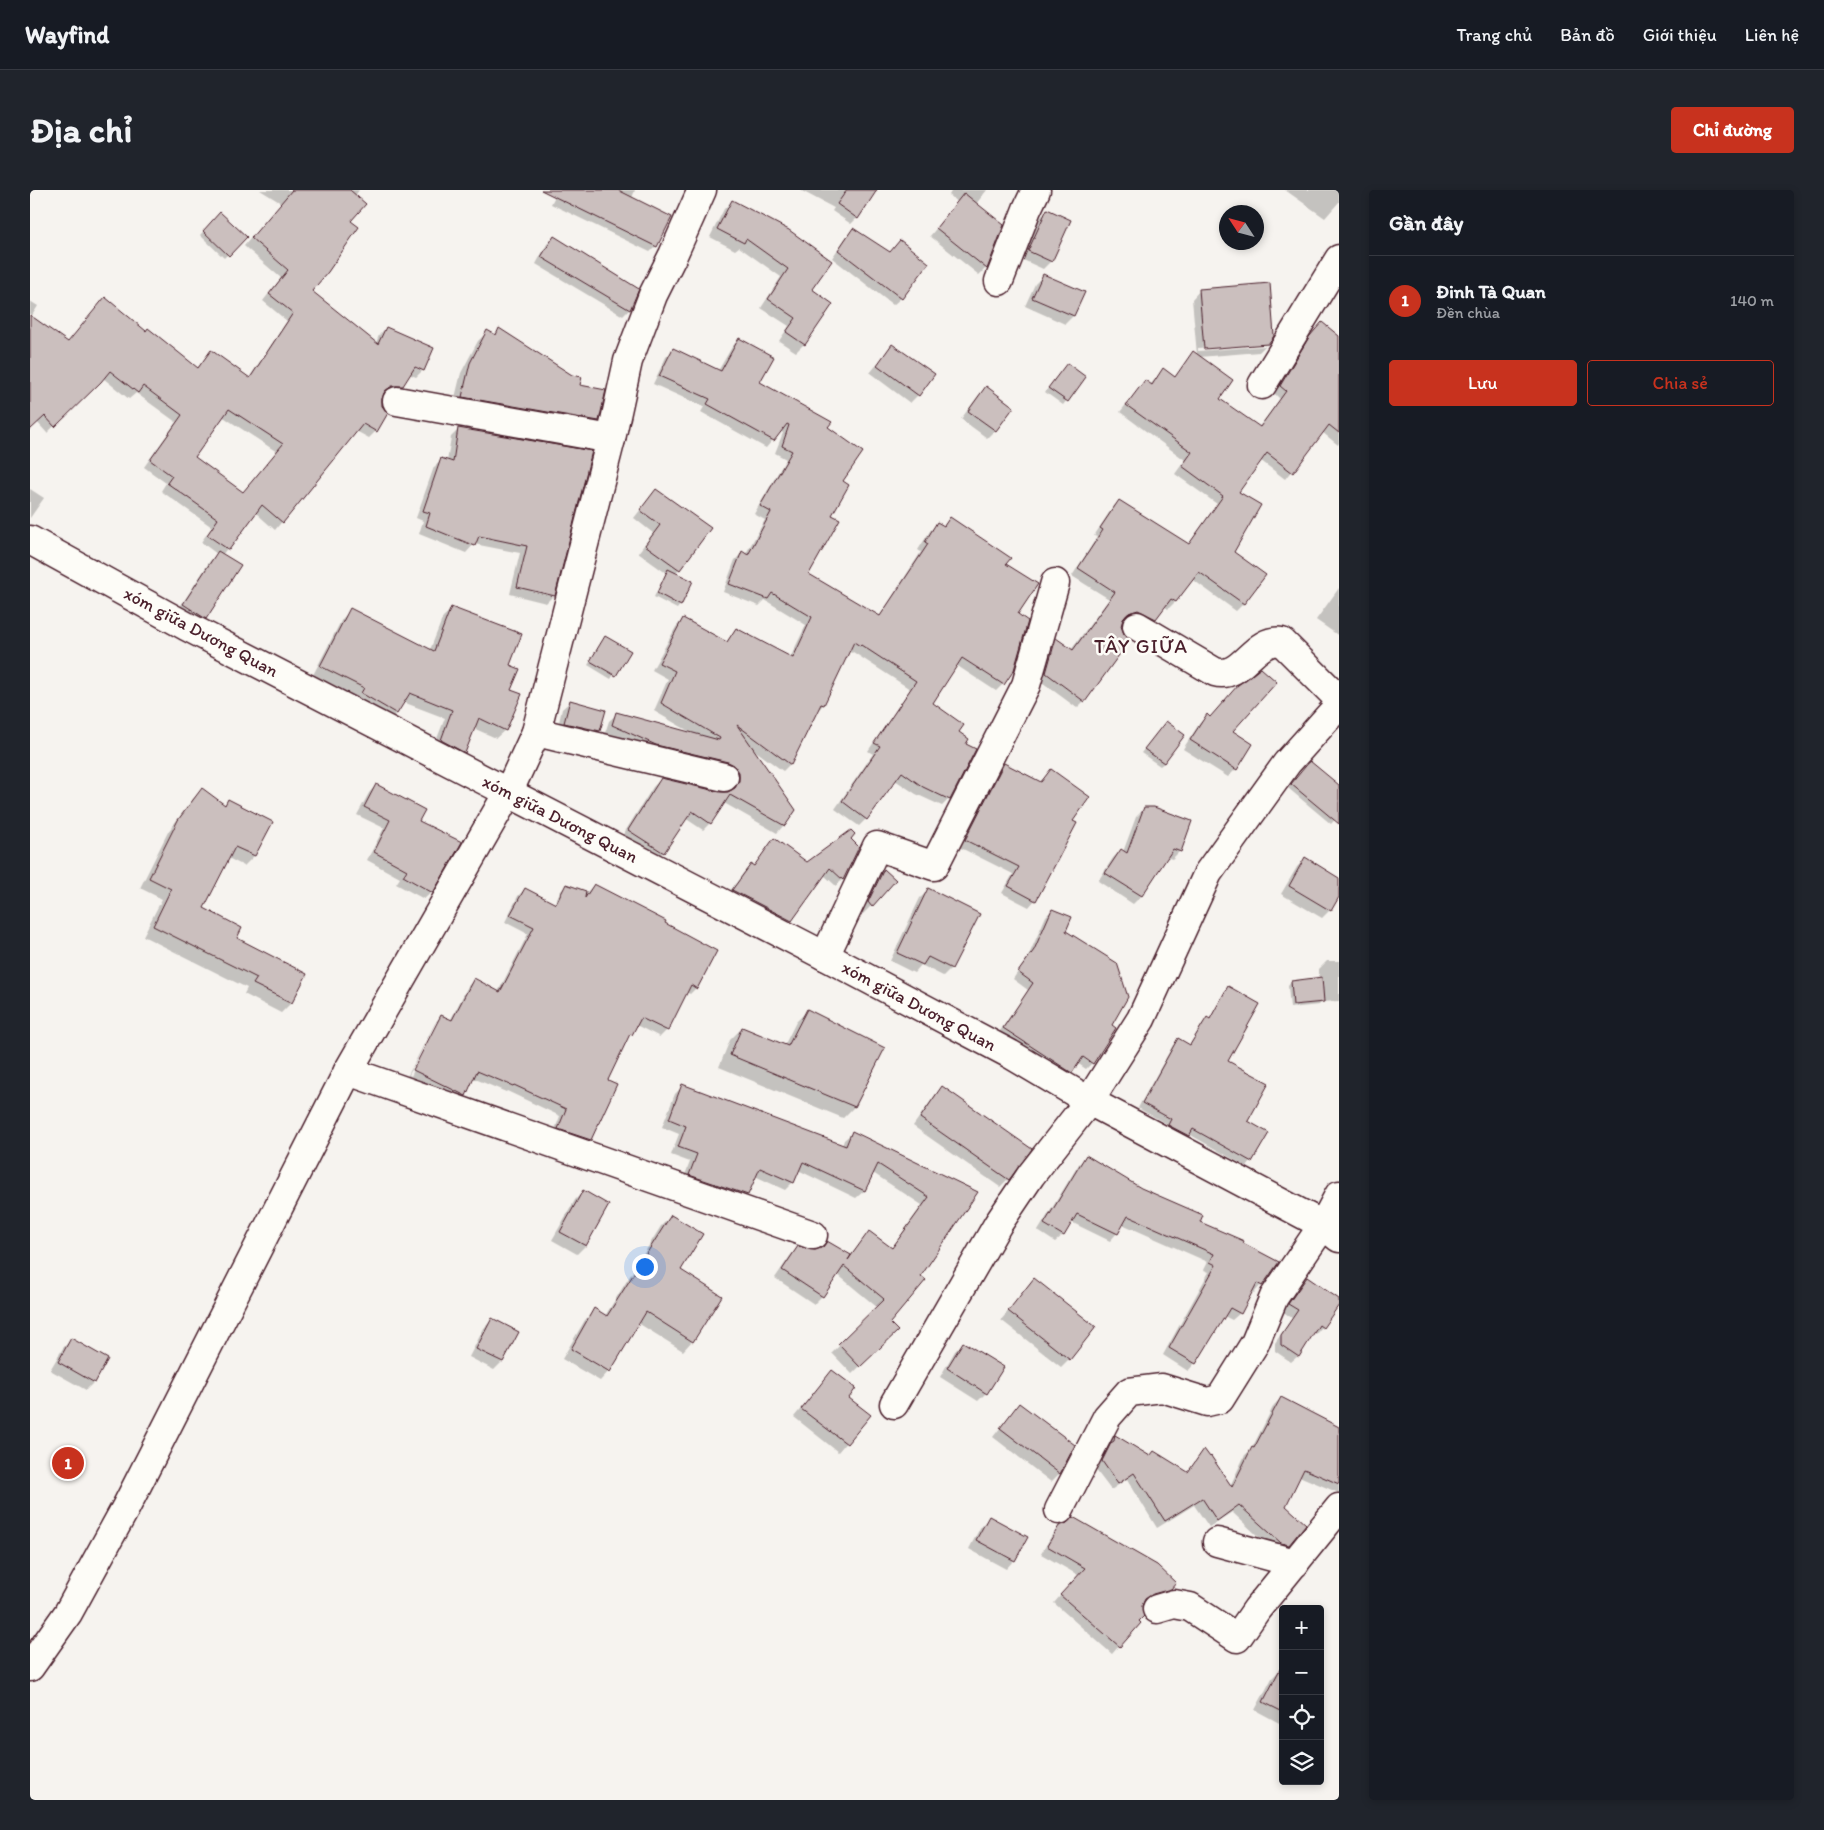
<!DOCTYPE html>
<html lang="vi">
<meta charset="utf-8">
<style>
body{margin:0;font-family:Itim,sans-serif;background:#20242c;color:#f1f3f6}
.controls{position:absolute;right:15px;bottom:15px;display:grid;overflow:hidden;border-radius:5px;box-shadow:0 2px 8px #0003}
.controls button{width:45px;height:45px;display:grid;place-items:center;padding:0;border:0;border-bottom:1px solid #363941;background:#171b24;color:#f1f3f6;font:25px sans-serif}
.compass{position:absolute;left:1189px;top:15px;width:45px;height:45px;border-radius:50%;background:#171b24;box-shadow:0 2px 8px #0003;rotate:306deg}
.you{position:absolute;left:614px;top:1076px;width:18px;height:18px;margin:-12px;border:4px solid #fff;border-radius:50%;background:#1a73e8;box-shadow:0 0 0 8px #1a73e833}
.badge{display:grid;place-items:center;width:32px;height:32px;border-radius:50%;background:#c8321e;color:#fff;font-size:16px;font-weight:700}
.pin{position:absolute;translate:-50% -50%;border:2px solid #fff;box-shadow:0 1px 5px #0006}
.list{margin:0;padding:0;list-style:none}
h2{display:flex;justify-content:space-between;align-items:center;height:65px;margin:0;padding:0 20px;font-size:21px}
h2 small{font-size:16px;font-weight:400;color:#9ea1a6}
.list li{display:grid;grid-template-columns:32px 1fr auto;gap:15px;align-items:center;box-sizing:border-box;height:90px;padding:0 20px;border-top:1px solid #363941}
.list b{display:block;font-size:19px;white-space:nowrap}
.list p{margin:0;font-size:16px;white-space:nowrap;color:#9ea1a6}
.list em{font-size:16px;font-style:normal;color:#9ea1a6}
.actions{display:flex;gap:10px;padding:15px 20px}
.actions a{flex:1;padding:11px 0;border:1px solid #c8321e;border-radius:5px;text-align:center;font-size:18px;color:#c8321e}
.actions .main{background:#c8321e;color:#fff}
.icon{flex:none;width:28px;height:28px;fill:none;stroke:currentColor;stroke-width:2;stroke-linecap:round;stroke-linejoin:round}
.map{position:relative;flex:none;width:1309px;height:1610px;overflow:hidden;border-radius:5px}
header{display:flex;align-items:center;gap:30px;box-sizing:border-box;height:70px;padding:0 25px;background:#171b24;border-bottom:1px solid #363941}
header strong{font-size:24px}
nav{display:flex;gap:28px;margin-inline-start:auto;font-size:18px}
.intro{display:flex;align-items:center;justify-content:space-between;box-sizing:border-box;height:120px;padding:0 30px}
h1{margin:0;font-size:35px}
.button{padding:12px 22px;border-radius:5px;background:#c8321e;color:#fff;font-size:18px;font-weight:700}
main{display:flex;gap:30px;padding:0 30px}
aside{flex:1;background:#171b24;border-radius:5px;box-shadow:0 2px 8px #0003}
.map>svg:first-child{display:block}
</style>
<header>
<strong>Wayfind</strong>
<nav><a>Trang chủ</a><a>Bản đồ</a><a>Giới thiệu</a><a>Liên hệ</a></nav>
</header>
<div class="intro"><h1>Địa chỉ</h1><a class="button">Chỉ đường</a></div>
<main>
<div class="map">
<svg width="1309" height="1610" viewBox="0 0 1309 1610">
<rect width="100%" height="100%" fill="#f6f3ef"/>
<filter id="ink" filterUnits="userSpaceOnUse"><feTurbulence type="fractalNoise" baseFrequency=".02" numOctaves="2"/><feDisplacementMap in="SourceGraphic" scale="10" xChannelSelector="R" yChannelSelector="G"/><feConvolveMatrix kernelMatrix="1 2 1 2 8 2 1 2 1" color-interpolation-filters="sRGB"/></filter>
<g filter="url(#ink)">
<g fill="#0003" fill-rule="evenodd">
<path d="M230 0H329L325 6 334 14 319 31 327 37 297 81 280 101 346 153 349 145 356 138 403 158 393 180 386 187 379 184 372 196 365 203 352 204 350 209 351 216 356 224 346 241 339 248 326 241 245 340 225 322 192 365 209 376 175 428 167 436 146 423 180 371 187 364 171 352 182 337 131 301 136 293 114 277 146 232 106 203 99 209 73 188 17 243 7 232 0 238V111L8 116 1 127 37 153 76 109 115 142 119 139 167 178 181 161 219 188 257 131 233 111 251 88 214 56 251 13ZM380 173 392 178V181L379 175ZM192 226 247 262 213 303 163 267Z"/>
<path d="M528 0H605L602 8 626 56 620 62 521 14Z"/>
<path d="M770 0H846L827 28 821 34 802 21 804 18Z"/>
<path d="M922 0H957L946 14 973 35 956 78 949 85 900 46 928 12 919 5Z"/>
<path d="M1255 0H1309V12L1295 28Z"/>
<path d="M702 11 780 99 774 154 766 162 749 151 759 136 731 118 751 87 709 57 705 60 680 47 694 19Z"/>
<path d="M1017 21 1021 71 1013 79 991 69 1009 29Z"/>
<path d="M190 24 215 47 194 68 170 45Z"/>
<path d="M823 39 859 63 870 52 871 108 863 115 802 68 816 47Z"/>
<path d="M524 48 607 99 599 120 593 126 506 74 517 54Z"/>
<path d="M1013 86 1043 126 1035 134 995 116 1005 94Z"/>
<path d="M1170 100 1238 154 1236 155V153L1168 158V161L1235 156 1229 162 1169 167 1188 209 1228 238 1250 209 1244 203 1273 156 1281 145 1309 147V253L1308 255 1292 242 1255 289 1230 270 1207 302 1202 362 1234 385 1213 414 1206 421 1162 389 1146 411 1138 419 1134 416 1118 436 1100 427 1092 429 1054 511 1047 518 1009 490 1019 457 1026 450 1041 460 1079 409 1042 386 1067 347 1064 346 1082 318 1089 311 1158 355 1187 314 1145 284 1155 270 1090 222 1115 191 1120 195 1133 180 1144 188 1164 163 1167 165 1162 109Z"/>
<path d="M470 139 542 186 568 230 558 240 423 216 431 183 448 151 457 142 464 145Z"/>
<path d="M709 149 728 192 796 238 811 292 800 325 777 384 849 427 891 362 888 360 900 341 907 334 912 337 920 329 974 374 987 425 973 494 966 501 926 475 902 514 927 542 919 609 912 616 886 604 865 590 836 629 829 636 805 619 843 564 838 561 880 499 823 462 822 463 818 461 793 515 787 521 760 574 753 581 723 559 754 635 747 643 694 613 680 633 673 640 655 628 633 662 626 670 591 648 623 597 631 589 690 603 701 602 702 590 618 562 575 543 579 531 587 524 662 543 624 521 638 489 622 480 646 437 653 429 696 452 706 439 760 468 776 435 735 410 729 416 693 402 705 370 712 363 715 365 735 330 724 324 756 269 745 263 753 243 750 241 736 258 671 222 674 217 623 194 636 167 643 160 688 181 702 157Z"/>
<path d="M862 156 888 205 880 213 840 183Z"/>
<path d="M1037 174 1055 187 1033 215 1015 202Z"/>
<path d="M956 198 965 240 957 248 931 229 948 206Z"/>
<path d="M429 239 560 262 524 405 516 413 480 404 490 363 444 354 436 363 389 344 393 331 386 328 404 277 412 270 417 272 421 247Z"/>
<path d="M0 299 14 308 0 328Z"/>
<path d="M626 300 679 339 645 384 650 415 647 419 624 407 636 383 608 363 623 343 604 328Z"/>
<path d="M1309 398V446L1286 430Z"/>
<path d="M422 419 480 501 475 540 466 548 443 538 434 562 426 570 403 559 415 528 373 512 366 524 357 532 323 512 326 507 283 485 312 429 321 420 400 460 413 427Z"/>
<path d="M575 448 599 461 581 489 558 475Z"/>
<path d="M541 511 569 541 561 549 527 541 532 519Z"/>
<path d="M1177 526 1201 541 1206 579 1198 587 1153 559 1169 534Z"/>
<path d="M1136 532 1134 573 1130 576 1111 563Z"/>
<path d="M974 574 1010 592 1021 580 1041 632 1005 710 999 717 972 703 983 684 929 657 967 581Z"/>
<path d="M1277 576 1309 597V625L1301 634 1258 598Z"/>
<path d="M346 595 387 631 402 702 394 709 366 694 370 688 337 670 354 638 327 625 339 603Z"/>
<path d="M172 599 194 615 199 611 241 632 224 666 214 676 198 668 172 719 205 748 276 785 261 813 251 823 214 804 217 798 113 746 132 709 110 698 138 642 162 610Z"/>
<path d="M1115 618 1150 661 1142 669 1136 667 1111 706 1103 714 1068 691 1083 668 1091 660 1093 662 1106 627Z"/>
<path d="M820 649 828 657 812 690 806 696 794 685 754 737 696 707 714 682 721 675 723 677 744 650 777 674Z"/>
<path d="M1275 669 1309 689V704L1300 720 1292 728 1251 704 1267 677Z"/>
<path d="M854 680 841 716 833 724 830 721 846 688Z"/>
<path d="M537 695 557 702 564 695 633 734 666 798 660 804 656 802 637 840 630 847 606 835 597 849 577 890 560 949 553 956 523 945 530 926 477 901 476 902 443 888 435 905 428 912 377 887 405 833 411 826 420 831 438 796 445 789 468 802 498 744 475 732 488 706 495 699 524 714 530 702ZM406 832H409L381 886 379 885Z"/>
<path d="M899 700 921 778 913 786 891 775 884 783 860 771 890 708Z"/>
<path d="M1022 720 1034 742 1080 836 1062 873 1056 879 1047 873 1035 888 968 844 998 800 983 789 998 767 1016 726Z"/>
<path d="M1297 771H1309V811L1292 812 1289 815 1260 818 1258 796 1261 792 1289 789V779Z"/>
<path d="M1198 798 1196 872 1217 931 1221 972 1217 977 1159 944 1153 950 1134 940 1137 934 1108 918 1143 855 1148 850 1159 856 1172 834 1177 829 1179 830 1194 803Z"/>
<path d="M778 820 824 917 813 928 689 877 700 850 712 838 754 856 766 832Z"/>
<path d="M653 896 812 956 814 950 822 943 946 1002 859 1133 866 1141 822 1184 802 1163 848 1118 807 1084 792 1106 784 1114 745 1088 760 1066 768 1057 785 1062 790 1060 798 1052 820 1066 839 1043 861 1059 892 1015 843 983 834 1001 826 1008 768 980 763 992 755 1000 725 986 717 1005 709 1013 652 993 660 972 641 965 649 944 632 937 645 904Z"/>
<path d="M913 897 1000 959 978 989 970 997 883 936 905 905Z"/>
<path d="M1056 967 1168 1032 1231 1095 1224 1103 1221 1101 1210 1123 1202 1130 1194 1126 1165 1173 1158 1181 1133 1165 1179 1082 1174 1080 1178 1072 1092 1034 1087 1043 1080 1051 1041 1032 1033 1045 1025 1052 1008 1041 1049 974Z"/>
<path d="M553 1002 577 1015 555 1056 547 1064 522 1050 545 1010Z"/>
<path d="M641 1026 662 1151 653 1161 608 1133 579 1181 570 1191 532 1169 555 1130 565 1120 575 1126 631 1036Z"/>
<path d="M1277 1088 1309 1110V1113L1292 1137 1286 1144 1283 1142 1268 1166 1261 1172 1245 1161V1153L1262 1128 1252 1121 1270 1095Z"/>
<path d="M1004 1090 1039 1169 1031 1177 971 1130Z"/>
<path d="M462 1130 487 1143 472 1172 464 1180 439 1167 454 1138Z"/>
<path d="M41 1150 64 1192 56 1200 20 1180 33 1158Z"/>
<path d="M934 1153 956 1203 948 1211 910 1187 925 1161Z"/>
<path d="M802 1181 817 1208 839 1225 808 1262 764 1227Z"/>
<path d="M1251 1208 1309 1239V1303L1269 1286 1254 1316 1258 1354 1250 1362 1243 1360 1202 1322 1179 1337 1164 1315 1127 1338 1097 1289 1081 1300 1065 1279 1078 1254 1085 1247 1119 1267 1157 1283 1174 1261 1200 1296 1215 1265 1221 1260 1244 1215Z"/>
<path d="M989 1214 1043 1256 1029 1284 1021 1292 963 1247Z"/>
<path d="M959 1328 984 1370 976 1379 939 1359 951 1336Z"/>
<path d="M1030 1337 1144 1394 1132 1406 1112 1412 1107 1431 1109 1433 1082 1464 1024 1413 1048 1385 1011 1364 1022 1345Z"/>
<path d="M1250 1480 1253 1481V1535L1225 1520 1242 1488Z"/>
</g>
<g fill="#cbbfbe" stroke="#4a1f2b" fill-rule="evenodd">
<path d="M262 0H320L336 14 321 31 329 37 298 82 282 101 348 154 356 137 404 158 394 181 385 177 373 196H362L355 201 352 209V216L358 223 347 242 333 234 253 333 232 315 199 360 177 345 188 329 137 293 142 286 120 270 152 225 113 196 108 203 80 181 71 192 25 237 15 226 0 240V125L38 152 75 107 116 141 118 138 168 178 181 160 220 188 263 123 239 104 258 80 221 48ZM199 219 253 254 213 302 165 267Z"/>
<path d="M511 0H588L642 27 627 57Z"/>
<path d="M817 0H847L828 29 807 14Z"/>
<path d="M934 3 974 35 957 79 906 38Z"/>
<path d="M702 10 759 40 802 71 782 99 803 114 775 155 756 142 766 128 738 109 758 79 716 49 714 53 687 39Z"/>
<path d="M1017 19 1041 30 1022 72 998 61Z"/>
<path d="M190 22 217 47 199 66 173 41Z"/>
<path d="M823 38 860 62 870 50 899 73 872 109 808 60Z"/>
<path d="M524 46 609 99 600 120 511 67Z"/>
<path d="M1013 84 1055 102 1044 126 1002 108Z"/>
<path d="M1240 93 1244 146 1238 154 1174 159 1169 99Z"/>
<path d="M1292 132 1309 146V243L1299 235 1263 283 1237 263 1209 302 1231 315 1204 362 1236 385 1214 414 1169 382 1146 412 1141 409 1126 429 1108 420 1099 423 1093 429 1091 436 1094 444 1100 450 1055 512 1016 483 1026 448 1043 460 1085 402 1048 378 1073 340 1070 338 1089 310 1159 354 1193 306 1152 276 1162 262 1096 215 1115 190 1122 195 1133 178 1145 187 1163 161 1203 190 1190 209 1230 237 1256 201 1250 196 1279 147Z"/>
<path d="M469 138 542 185 552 187 550 195 576 200 569 231 432 207 440 173 457 140 466 145Z"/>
<path d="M709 148 744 167 730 192 802 232 798 237 833 262 813 291 819 295 802 325 810 329 779 384 850 426 898 354 895 352 907 332 914 336 920 327 981 368 976 374 1008 394 988 424 998 431 984 480 974 495 932 468 903 513 934 535 929 542 939 549 936 554 946 559 920 610 893 597 872 582 837 630 812 611 850 556 844 553 886 491 831 455 830 456 824 452 794 515 791 514 761 575 707 535 766 620 755 636 700 605 681 634 662 621 634 663 598 640 631 588 690 602H698L705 598 709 591V582L704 575 698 572 626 555 582 535 586 522 689 550 690 548 631 513 645 481 629 473 653 428 697 452 706 438 763 468 782 427 742 403 738 409 699 394 712 361 718 365 741 322 730 316 762 261 752 256 759 235 757 234 744 251 677 214 680 209 629 186 643 158 691 181Z"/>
<path d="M862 154 905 184 889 206 847 175Z"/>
<path d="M1037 173 1056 187 1038 212 1018 198Z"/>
<path d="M956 196 984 217 966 241 938 221Z"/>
<path d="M428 238 562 261 525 406 487 397 497 356 449 346 445 356 396 336 400 323 393 321 411 268 423 272Z"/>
<path d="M626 299 681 338 650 380 615 355 630 335 610 320Z"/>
<path d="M188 361 211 375 176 429 153 414Z"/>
<path d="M638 379 663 391 651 416 627 403Z"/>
<path d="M421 417 492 444 480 475 490 479 481 500 492 504 476 541 449 528 435 563 411 550 422 520 380 503 367 524 331 503 334 498 290 476 320 418 404 461Z"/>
<path d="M575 446 601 461 586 486 560 471Z"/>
<path d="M1231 478 1247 492 1203 541 1223 554 1207 580 1160 550 1177 524 1180 527 1208 495Z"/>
<path d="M540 510 576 520 570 541 534 533Z"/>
<path d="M1136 531 1155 545 1134 573 1114 559Z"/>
<path d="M1280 571 1309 595V634L1261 594Z"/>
<path d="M974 573 1011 592 1021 579 1060 607 1043 631 1047 633 1006 711 978 696 989 677 935 650Z"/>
<path d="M346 594 395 620 389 631 432 652 403 703 373 686 377 680 344 662 360 630 334 617Z"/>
<path d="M172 598 195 615 198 609 243 632 225 666 205 657 174 718 212 738 207 748 277 784 262 813 223 794 227 788 123 736 141 699 119 688 148 630Z"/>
<path d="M1114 617H1124L1162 631 1151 662 1143 659 1112 706 1075 683 1091 659 1097 663Z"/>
<path d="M821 640 825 644 821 649 829 657 813 690 800 678 762 731 702 700 721 674 724 676 744 648 777 672Z"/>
<path d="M1275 667 1309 688V707L1301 721 1259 696Z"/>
<path d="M854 679 866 690 842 717 838 712Z"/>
<path d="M536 694 556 701 555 708 564 694 636 731 635 733 687 761 667 799 661 795 638 841 611 828 602 845 600 844 578 890 587 894 561 950 528 939 536 919 484 895 483 896 447 881 436 906 383 880 411 825 422 830 444 788 470 802 504 737 480 725 495 698 526 714Z"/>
<path d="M898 698 950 724 922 779 898 767 893 775 867 763Z"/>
<path d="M1022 719 1042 727 1036 741 1087 773 1098 807 1082 835 1086 838 1063 874 1053 867 1042 883 973 838 1003 793 988 782 1004 760Z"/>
<path d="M1292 787 1294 812 1263 815 1261 791Z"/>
<path d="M1198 796 1230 814 1198 871 1239 893 1218 931 1239 943 1222 972 1163 939 1159 946 1138 935 1141 929 1112 913 1148 848 1160 855 1177 827 1180 829Z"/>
<path d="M777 819 855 858 825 917 700 865 712 837 758 856Z"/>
<path d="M652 894 816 956 822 941 948 1002 891 1086 896 1090 860 1133 868 1141 830 1177 808 1154 854 1109 814 1076 793 1107 752 1080 768 1056 785 1060 793 1057 797 1051 821 1065 818 1070 839 1041 862 1058 899 1007 848 974 835 1001 773 972 764 993 730 978 718 1005 659 985 667 964 648 957 656 936 639 929Z"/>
<path d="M912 896 1002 959 979 990 890 928Z"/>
<path d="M1056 965 1111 998 1173 1025 1170 1032 1214 1051 1213 1053 1249 1072 1232 1096 1227 1093 1211 1124 1200 1118 1166 1174 1139 1158 1186 1075 1180 1072 1184 1064 1098 1026 1088 1044 1047 1024 1034 1046 1014 1034Z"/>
<path d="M553 1000 579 1015 556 1056 530 1042Z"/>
<path d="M641 1025 673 1044 651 1080 692 1106 663 1152 616 1122 580 1182 541 1159 564 1118 577 1126Z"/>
<path d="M1277 1087 1309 1109V1115L1293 1138 1289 1135 1269 1167 1251 1155V1145L1268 1120 1258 1114Z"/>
<path d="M1004 1088 1066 1137 1040 1170 978 1121Z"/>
<path d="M462 1128 489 1142 473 1172 446 1159Z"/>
<path d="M41 1148 78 1169 65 1193 28 1172Z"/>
<path d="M933 1152 974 1177 957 1204 917 1178Z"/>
<path d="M802 1180 826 1198 819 1208 841 1225 817 1254 771 1219Z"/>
<path d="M1251 1207 1309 1237V1294L1274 1279 1256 1316 1276 1334 1259 1355 1251 1353 1209 1315 1187 1331 1172 1308 1135 1331 1104 1283 1088 1294 1072 1271 1081 1253 1084 1251 1085 1245 1120 1266 1124 1261 1158 1282 1174 1259 1180 1267 1181 1266 1202 1297 1222 1257 1224 1258Z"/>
<path d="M989 1213 1045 1255 1030 1284 970 1238Z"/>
<path d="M959 1326 998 1347 985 1371 946 1350Z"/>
<path d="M1043 1327 1127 1375 1146 1393 1141 1399 1123 1404 1115 1409 1112 1416 1114 1426 1109 1431 1111 1433 1090 1457 1030 1405 1055 1378 1017 1356 1029 1336 1037 1333Z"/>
<path d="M1250 1479 1253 1480V1522L1233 1512Z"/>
</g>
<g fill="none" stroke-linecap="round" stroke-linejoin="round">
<defs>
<g id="minor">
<path d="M969 91 997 19 1006 0"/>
<path d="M1232 195 1309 69"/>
<path d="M367 211 581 249"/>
<path d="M0 350 156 436 795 766 980 864 1059 911 1293 1035 1309 1048"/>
<path d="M1107 436 1185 482C1213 490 1223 447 1252 452L1309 509"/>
<path d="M506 542 694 587"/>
<path d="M795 766 847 656 904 676 996 495 1025 393"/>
<path d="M318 881 783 1045"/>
<path d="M864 1214 968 1034 1001 985 1059 911 1111 829 1178 683 1257 573 1309 515"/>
<path d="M1029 1320 1077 1227 1099 1202 1132 1198 1177 1212 1190 1209 1225 1153 1244 1107 1293 1035 1309 1005"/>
<path d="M1187 1352 1265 1373"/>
<path d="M1127 1419 1144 1414 1160 1417 1207 1448 1227 1419 1309 1318"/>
<path d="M0 1477 38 1423 95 1319 318 881 478 603 506 542 581 249 598 171 623 105 643 65 672 0"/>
</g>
</defs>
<use href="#minor" stroke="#4a1f2b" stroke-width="31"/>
<use href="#minor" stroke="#fdfcf7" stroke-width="28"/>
</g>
</g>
<g text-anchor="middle" stroke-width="5" stroke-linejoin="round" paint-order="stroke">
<g font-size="18" fill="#4a1f2b" stroke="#fdfcf7">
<text transform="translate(171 442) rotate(28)" y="6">xóm giữa Dương Quan</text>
<text transform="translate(530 629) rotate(27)" y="6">xóm giữa Dương Quan</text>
<text transform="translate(889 816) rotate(28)" y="6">xóm giữa Dương Quan</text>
</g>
<g font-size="20" letter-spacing="1" fill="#4a1f2b" stroke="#fdfcf7">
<text x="1111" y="463">TÂY GIỮA</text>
</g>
</g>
</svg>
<div class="controls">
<button>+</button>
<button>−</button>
<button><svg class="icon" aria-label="locate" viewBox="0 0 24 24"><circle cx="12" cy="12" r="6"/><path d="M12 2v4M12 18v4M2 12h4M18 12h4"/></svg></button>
<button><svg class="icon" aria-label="layers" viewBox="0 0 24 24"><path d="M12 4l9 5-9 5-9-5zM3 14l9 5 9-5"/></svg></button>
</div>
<svg class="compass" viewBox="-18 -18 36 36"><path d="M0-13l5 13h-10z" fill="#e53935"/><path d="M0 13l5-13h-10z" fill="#9ea1a6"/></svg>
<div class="you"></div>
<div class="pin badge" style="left:38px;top:1273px">1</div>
</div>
<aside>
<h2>Gần đây<small></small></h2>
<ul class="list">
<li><span class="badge">1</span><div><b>Đinh Tà Quan</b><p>Đền chùa</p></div><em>140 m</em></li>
</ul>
<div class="actions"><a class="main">Lưu</a><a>Chia sẻ</a></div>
</aside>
</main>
